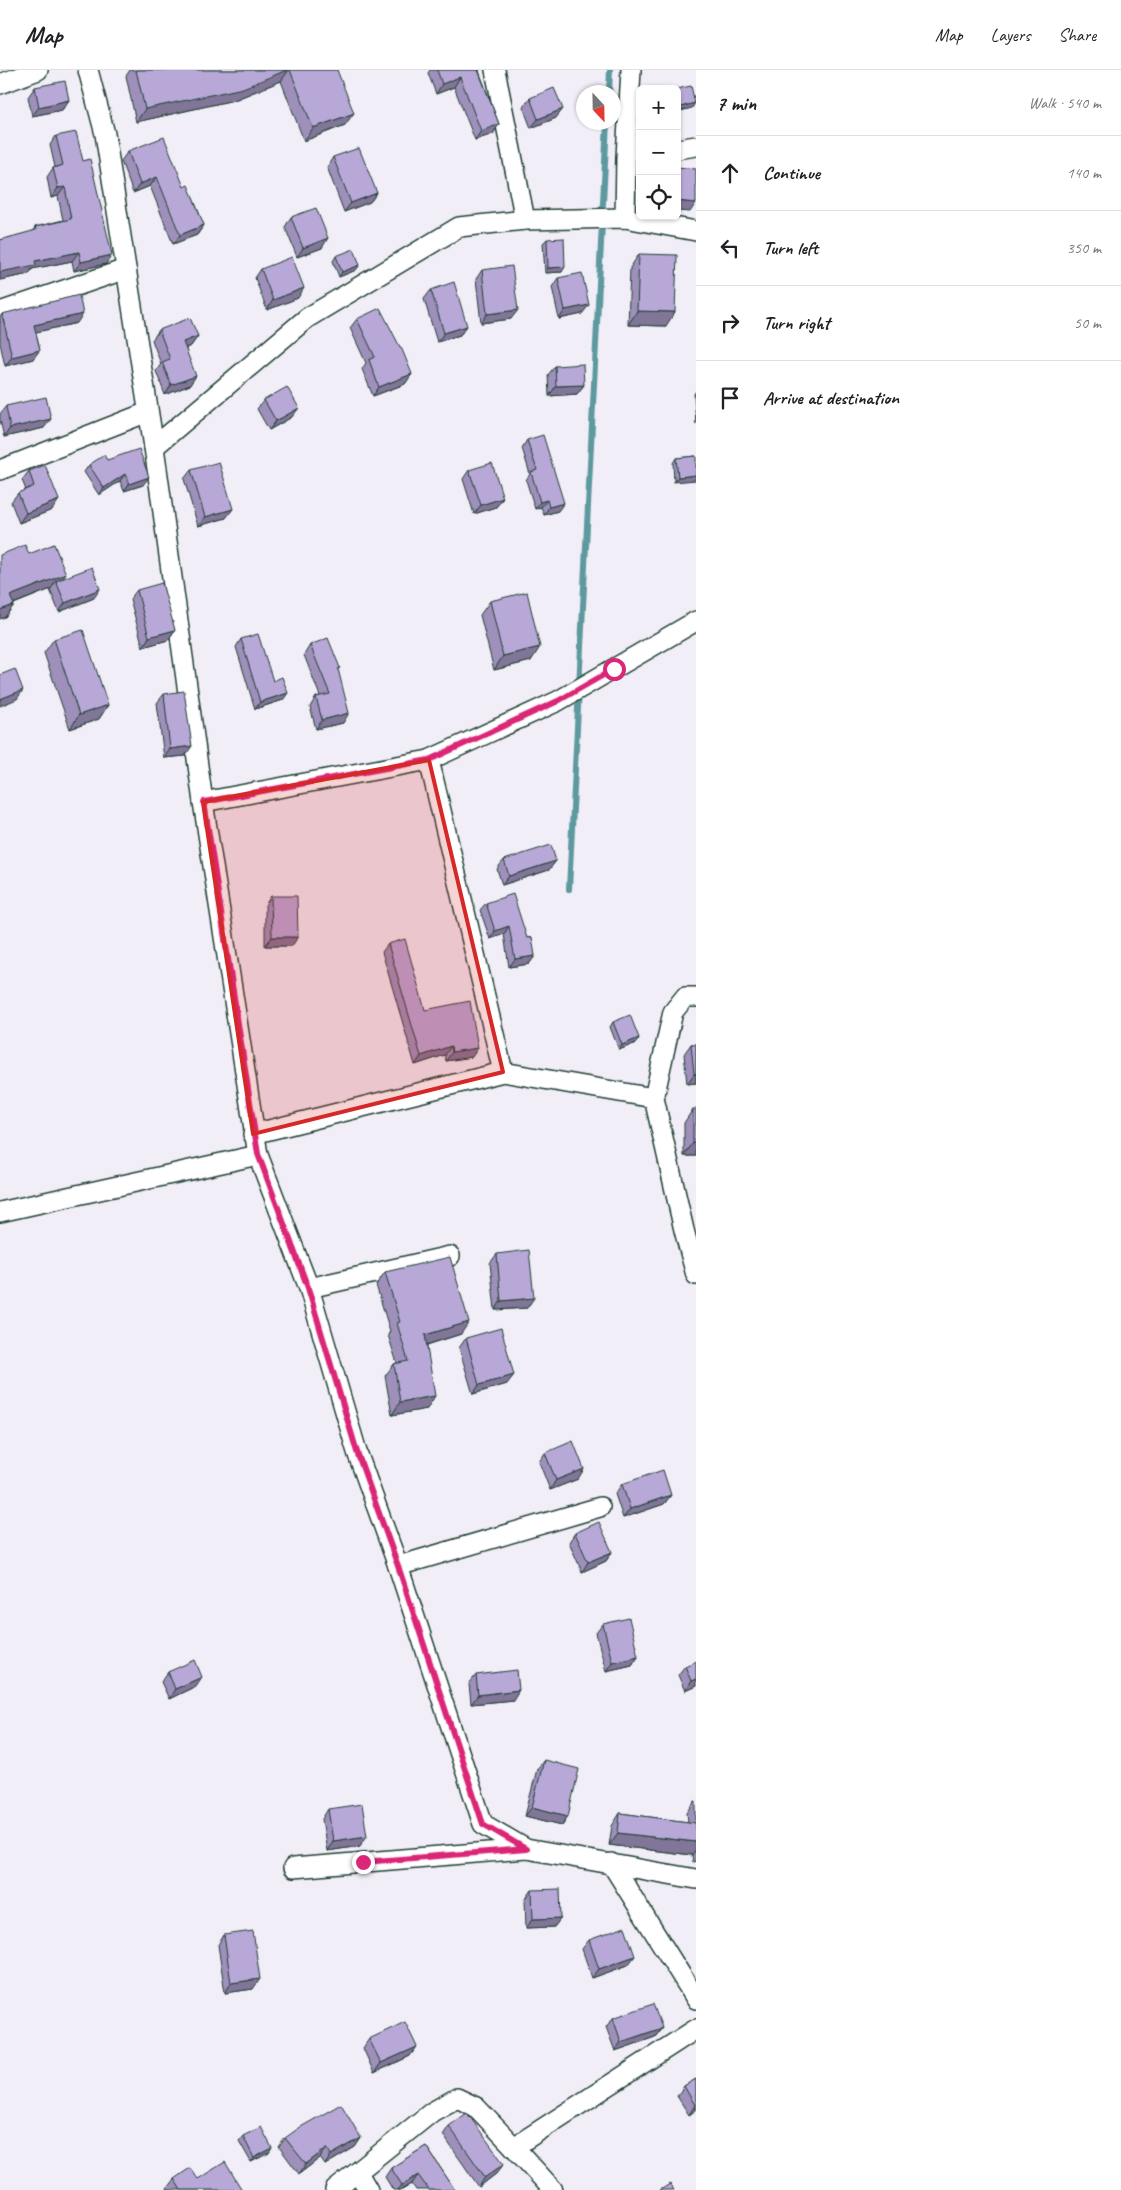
<!DOCTYPE html>
<meta charset="utf-8">
<style>
body{margin:0;font-family:Caveat,sans-serif;background:#f6f6f6;color:#202124}
.controls{position:absolute;right:15px;top:15px;display:grid;overflow:hidden;border-radius:8px;box-shadow:0 1px 4px #0004}
.controls button{width:45px;height:45px;display:grid;place-items:center;padding:0;border:0;border-bottom:1px solid #e0e0e0;background:#fff;color:#202124;font:25px sans-serif}
.compass{position:absolute;left:576px;top:15px;width:45px;height:45px;border-radius:50%;background:#fff;box-shadow:0 1px 4px #0004;rotate:158deg}
.stop{position:absolute;width:15px;height:15px;margin:-11px;border:4px solid #db2777;border-radius:50%;background:#fff}
.stop.end{background:#db2777;border-color:#fff;box-shadow:0 1px 5px #0008}
.list{margin:0;padding:0;list-style:none}
h2{display:flex;justify-content:space-between;align-items:center;height:65px;margin:0;padding:0 20px;font-size:21px}
h2 small{font-size:16px;font-weight:400;color:#757577}
.list li{display:grid;grid-template-columns:32px 1fr auto;gap:15px;align-items:center;box-sizing:border-box;height:75px;padding:0 20px;border-top:1px solid #e0e0e0}
.list b{display:block;font-size:19px;white-space:nowrap}
.list em{font-size:16px;font-style:normal;color:#757577}
.icon{flex:none;width:28px;height:28px;fill:none;stroke:currentColor;stroke-width:2;stroke-linecap:round;stroke-linejoin:round}
.map{position:relative;flex:none;width:696px;height:2120px;overflow:hidden}
header{display:flex;align-items:center;gap:30px;box-sizing:border-box;height:70px;padding:0 25px;background:#fff;border-bottom:1px solid #e0e0e0}
header strong{font-size:24px}
nav{display:flex;gap:28px;margin-inline-start:auto;font-size:18px}
main{display:flex}
aside{flex:1;background:#fff}
.map>svg:first-child{display:block}
</style>
<header>
<strong>Map</strong>
<nav><a>Map</a><a>Layers</a><a>Share</a></nav>
</header>
<main>
<div class="map">
<svg width="696" height="2120" viewBox="0 0 696 2120">
<rect width="100%" height="100%" fill="#f1eef7"/>
<filter id="ink" filterUnits="userSpaceOnUse"><feTurbulence type="fractalNoise" baseFrequency=".02" numOctaves="2"/><feDisplacementMap in="SourceGraphic" scale="10" xChannelSelector="R" yChannelSelector="G"/><feConvolveMatrix kernelMatrix="1 2 1 2 8 2 1 2 1" color-interpolation-filters="sRGB"/></filter>
<g filter="url(#ink)">
<g fill="none" stroke-linecap="round" stroke-linejoin="round">
<g stroke="#5d999e" stroke-width="6">
<path d="M609 22 610 0"/>
<path d="M569 819 607 52"/>
</g>
<defs>
<g id="minor">
<path d="M88 0 105 64 154 377"/>
<path d="M495 0 525 150"/>
<path d="M0 14 38 0"/>
<path d="M677 79 696 76"/>
<path d="M625 148 626 87 631 0"/>
<path d="M696 161 625 148 525 150 459 157 307 248 154 377 203 732 258 1085 309 1218 357 1382 398 1496 483 1754 526 1779 696 1809"/>
<path d="M0 242 126 199"/>
<path d="M0 400 148 342"/>
<path d="M429 690 503 1002"/>
<path d="M203 732 429 690 558 631 696 551"/>
<path d="M654 1028 673 942 685 927H696"/>
<path d="M253 1064 503 1002 654 1028 684 1160 696 1205"/>
<path d="M0 1142 258 1085"/>
<path d="M309 1218 450 1186"/>
<path d="M398 1496 600 1437"/>
<path d="M611 1793 696 1929"/>
<path d="M293 1798 526 1779"/>
<path d="M514 2077 553 2120"/>
<path d="M358 2103 368 2120"/>
<path d="M335 2120 432 2042 457 2028 476 2037 514 2077 696 1959"/>
</g>
</defs>
<use href="#minor" stroke="#1f3d34" stroke-width="22"/>
<use href="#minor" stroke="#fff" stroke-width="19"/>
</g>
<g fill="#9e90ba" stroke="#1f3d34">
<path d="M130 0H337L345 55 304 71 281 11 234 30 136 52 126 6Z"/>
<path d="M430 0H480L479 1 499 54 493 64 475 70 454 17 436 24 428 3Z"/>
<path d="M35 17 69 30 62 40 32 46 28 27Z"/>
<path d="M530 28 556 48 531 58 523 37Z"/>
<path d="M56 66 106 194 74 201 72 191 32 199 29 204 0 210V170L32 162 35 157 63 150 58 126 51 128 47 107 53 98 55 97 50 75Z"/>
<path d="M128 81 184 117 204 155 197 165 173 174 150 116 133 123 121 91Z"/>
<path d="M333 87 377 123 370 132 344 142 327 97Z"/>
<path d="M291 147 322 178 297 187 285 157Z"/>
<path d="M547 169 562 202 545 203 543 173Z"/>
<path d="M639 184 666 256 628 255 630 198Z"/>
<path d="M336 186 356 200 339 207 333 191Z"/>
<path d="M261 199 298 228 267 240 255 208Z"/>
<path d="M482 200 511 249 481 253 476 209Z"/>
<path d="M558 208 582 244 559 249 552 217Z"/>
<path d="M431 220 467 256 460 265 437 272 424 229Z"/>
<path d="M2 244 77 253 36 262 33 289 5 296 0 273V247Z"/>
<path d="M357 249 412 304 405 314 373 326 362 299 366 293 350 258Z"/>
<path d="M159 260 198 266 191 276 186 278 190 315 165 325 156 301 161 294 152 270Z"/>
<path d="M555 296 584 315 577 324 549 326 548 305Z"/>
<path d="M696 321V354L694 324Z"/>
<path d="M264 330 292 347 269 360 257 339Z"/>
<path d="M6 336 44 358 4 367 0 350V344Z"/>
<path d="M527 370 558 441 544 445 541 437 535 439 526 410 530 404 522 378Z"/>
<path d="M696 386 674 412 673 393 676 388Z"/>
<path d="M107 390 143 415 124 421 120 411 99 425 84 402 89 395Z"/>
<path d="M191 400 226 448 198 456 184 409Z"/>
<path d="M469 400 503 428 496 437 474 444 463 409Z"/>
<path d="M29 401 52 440 19 453 11 432 18 423 26 420 22 410Z"/>
<path d="M29 484 63 508 94 528 59 542 50 520 51 519 14 534V535L5 547Z"/>
<path d="M137 520 175 560 168 570 143 577 130 529Z"/>
<path d="M490 531 531 591 494 600 480 545Z"/>
<path d="M54 569 108 635 99 649 70 659 44 583Z"/>
<path d="M241 569 273 611 283 630 255 639 236 577Z"/>
<path d="M310 575 338 601 343 653 316 659 310 637 316 627 320 626 304 585Z"/>
<path d="M164 624 185 686 164 688 157 633Z"/>
<path d="M504 790 549 800 502 815 497 799Z"/>
<path d="M271 826 292 876H265V835Z"/>
<path d="M486 833 527 868 535 886 529 894 509 897 504 864 490 869 480 840Z"/>
<path d="M388 874 425 940 472 987 446 991 445 985 415 995 382 882Z"/>
<path d="M613 952 639 968 636 973 619 980 610 957Z"/>
<path d="M691 974H696V1013L687 1014 684 984Z"/>
<path d="M693 1039 696 1086H684V1053Z"/>
<path d="M497 1184 527 1238 495 1240 490 1193Z"/>
<path d="M385 1202 461 1264 427 1275V1339L392 1345 385 1306 394 1294 397 1293 388 1265 390 1261 376 1215Z"/>
<path d="M466 1268 507 1314 473 1324 459 1278Z"/>
<path d="M545 1383 578 1409 550 1420 539 1392Z"/>
<path d="M622 1414 671 1425 664 1434 623 1448 615 1424Z"/>
<path d="M575 1463 612 1482 606 1491 582 1502 569 1472Z"/>
<path d="M603 1554 638 1586 632 1595 606 1601 596 1563Z"/>
<path d="M685 1596 696 1616 685 1621 678 1605Z"/>
<path d="M168 1602 196 1616 169 1629 161 1612Z"/>
<path d="M476 1605 513 1630 471 1634 469 1614Z"/>
<path d="M544 1690 568 1746 562 1755 525 1746 537 1699Z"/>
<path d="M695 1731H696V1791L693 1792 692 1785 609 1775 612 1756 620 1743 688 1752 687 1743Z"/>
<path d="M328 1739 360 1776 327 1781 322 1749Z"/>
<path d="M532 1820 561 1848 554 1857 526 1858 525 1830Z"/>
<path d="M224 1865 253 1919 225 1923 218 1875Z"/>
<path d="M589 1870 628 1895 592 1908 582 1879Z"/>
<path d="M613 1948 662 1958 655 1967 615 1981 606 1957Z"/>
<path d="M369 1969 410 1986 374 2003 363 1978Z"/>
<path d="M696 2009V2040L689 2045 677 2026 684 2016Z"/>
<path d="M449 2056 497 2103 479 2117 443 2065Z"/>
<path d="M243 2066 269 2083 251 2092 239 2071Z"/>
<path d="M285 2068H361L355 2077 325 2095 320 2088 299 2104 279 2077Z"/>
<path d="M426 2076 455 2120H416L412 2114 402 2120H393L385 2107 391 2098Z"/>
<path d="M174 2109H198L242 2120H168L167 2118Z"/>
</g>
<g fill="#817697" stroke="#1f3d34">
<path d="M287 0H289L281 11 234 30 136 52 145 39Z"/>
<path d="M460 7 454 17 436 24 442 14Z"/>
<path d="M69 30 62 40 32 46 39 37Z"/>
<path d="M695 33 692 38 677 42V38Z"/>
<path d="M563 39 556 48 531 58 538 49Z"/>
<path d="M354 43 345 55 304 71 313 58Z"/>
<path d="M499 54 493 64 475 70 481 61Z"/>
<path d="M157 107 150 116 133 123 140 114Z"/>
<path d="M65 117 58 126 51 128 58 118Z"/>
<path d="M377 123 370 132 344 142 351 133Z"/>
<path d="M677 131 696 133 690 142 677 141Z"/>
<path d="M204 155 197 165 173 174 180 165Z"/>
<path d="M328 168 322 178 297 187 303 178Z"/>
<path d="M79 182 72 191 32 199 29 204 0 210V202L35 191Z"/>
<path d="M112 185 106 194 74 201 81 192Z"/>
<path d="M360 195 356 200 339 207 342 202Z"/>
<path d="M565 197 562 202 545 203 548 198Z"/>
<path d="M304 218 298 228 267 240 273 230Z"/>
<path d="M589 235 582 244 559 249 565 240Z"/>
<path d="M518 240 511 249 481 253 487 244Z"/>
<path d="M637 241 675 242 666 256 628 255Z"/>
<path d="M83 244 77 253 28 264 34 255Z"/>
<path d="M467 256 460 265 437 272 444 263Z"/>
<path d="M198 266 191 276 177 281 183 272Z"/>
<path d="M40 280 33 289 5 296 12 287Z"/>
<path d="M412 304 405 314 373 326 379 317Z"/>
<path d="M196 306 190 315 165 325 171 315Z"/>
<path d="M584 315 577 324 549 326 556 316Z"/>
<path d="M299 338 292 347 269 360 276 351Z"/>
<path d="M51 349 44 358 4 367 10 358Z"/>
<path d="M125 404 120 411 99 425 104 418Z"/>
<path d="M696 405V410L674 412 678 407Z"/>
<path d="M149 407 143 415 124 421 129 414Z"/>
<path d="M503 428 496 437 474 444 481 435Z"/>
<path d="M59 430 52 440 19 453 26 443Z"/>
<path d="M547 430 541 437 535 439 540 432Z"/>
<path d="M564 433 558 441 544 445 549 437Z"/>
<path d="M233 439 226 448 198 456 205 447Z"/>
<path d="M66 504 58 515 56 511 51 519 2 538 10 526Z"/>
<path d="M100 519 94 528 59 542 65 533Z"/>
<path d="M14 535 5 547 0 549V540Z"/>
<path d="M175 560 168 570 143 577 149 567Z"/>
<path d="M540 577 531 591 494 600 503 586Z"/>
<path d="M23 620 17 629 0 636V629Z"/>
<path d="M288 623 283 630 255 639 260 632Z"/>
<path d="M108 635 99 649 70 659 79 645Z"/>
<path d="M349 643 343 653 316 659 322 650Z"/>
<path d="M192 676 185 686 164 688 170 679Z"/>
<path d="M556 791 549 800 502 815 509 806Z"/>
<path d="M509 856 504 864 490 869 495 861Z"/>
<path d="M272 867H298L292 876H265Z"/>
<path d="M535 886 529 894 509 897 515 889Z"/>
<path d="M639 968 636 973 619 980 622 975Z"/>
<path d="M451 976 445 985 415 995 421 986Z"/>
<path d="M478 978 472 987 446 991 452 982Z"/>
<path d="M694 1004H696V1013L687 1014Z"/>
<path d="M693 1073H696V1086H684Z"/>
<path d="M534 1228 527 1238 495 1240 501 1231Z"/>
<path d="M469 1252 461 1264 416 1278 425 1265Z"/>
<path d="M514 1305 507 1314 473 1324 479 1315Z"/>
<path d="M435 1326 427 1339 392 1345 400 1332Z"/>
<path d="M584 1399 578 1409 550 1420 556 1410Z"/>
<path d="M671 1425 664 1434 623 1448 630 1439Z"/>
<path d="M612 1482 606 1491 582 1502 588 1492Z"/>
<path d="M638 1586 632 1595 606 1601 612 1592Z"/>
<path d="M202 1607 196 1616 169 1629 175 1619Z"/>
<path d="M696 1609V1616L685 1621 691 1611Z"/>
<path d="M519 1620 513 1630 471 1634 478 1625Z"/>
<path d="M532 1737 568 1746 562 1755 525 1746Z"/>
<path d="M618 1763 696 1772V1779L692 1785 609 1775Z"/>
<path d="M367 1766 360 1776 327 1781 333 1771Z"/>
<path d="M561 1848 554 1857 526 1858 533 1849Z"/>
<path d="M635 1886 628 1895 592 1908 599 1899Z"/>
<path d="M260 1909 253 1919 225 1923 231 1913Z"/>
<path d="M662 1958 655 1967 615 1981 621 1972Z"/>
<path d="M417 1977 410 1986 374 2003 381 1993Z"/>
<path d="M695 2035H696V2040L689 2045Z"/>
<path d="M361 2068 355 2077 325 2095 331 2085Z"/>
<path d="M272 2078 269 2083 251 2092 254 2088Z"/>
<path d="M327 2078 320 2088 299 2104 306 2094Z"/>
<path d="M504 2094 497 2103 479 2117 485 2107Z"/>
<path d="M418 2105 412 2114 402 2120H398L402 2115Z"/>
</g>
<g fill="#b8a8d8" stroke="#1f3d34">
<path d="M136 0H287L243 18 145 39Z"/>
<path d="M290 0H337L354 43 313 58Z"/>
<path d="M437 0H478L499 54 481 61 460 7 442 14Z"/>
<path d="M65 11 69 30 39 37 35 17Z"/>
<path d="M691 16 695 33 677 38V19Z"/>
<path d="M554 18 563 39 538 49 530 28Z"/>
<path d="M76 62 83 91 90 89 112 185 81 192 79 182 35 191 36 195 0 202V170L36 160 35 157 71 149 65 117 58 118 53 98 63 95 56 66Z"/>
<path d="M164 67 184 117 188 115 204 155 180 165 157 107 140 114 128 81Z"/>
<path d="M359 78 377 123 351 133 333 87Z"/>
<path d="M677 97 696 99V133L677 131Z"/>
<path d="M316 138 328 168 303 178 291 147Z"/>
<path d="M564 168 565 197 548 198 547 169Z"/>
<path d="M354 179 360 195 342 202 336 186Z"/>
<path d="M639 184 677 185 675 242 637 241Z"/>
<path d="M292 187 304 218 273 230 261 199Z"/>
<path d="M512 196 518 240 487 244 482 200Z"/>
<path d="M582 203 589 235 565 240 558 208Z"/>
<path d="M454 212 467 256 444 263 431 220Z"/>
<path d="M79 225 83 244 34 255 40 280 12 287 2 244Z"/>
<path d="M380 238 400 277H401L412 304 379 317 369 290 375 287 357 249Z"/>
<path d="M190 248 198 266 183 272 196 306 171 315 162 292 170 289 159 260Z"/>
<path d="M583 294 584 315 556 316 555 296Z"/>
<path d="M287 317 299 338 276 351 264 330Z"/>
<path d="M46 327 51 349 10 358 6 336Z"/>
<path d="M543 365 564 433 549 437 547 430 540 432 531 402 537 400 527 370Z"/>
<path d="M139 379 149 407 129 414 125 404 104 418 89 395 104 385 107 390Z"/>
<path d="M696 386V405L678 407 676 388Z"/>
<path d="M219 392 233 439 205 447 191 400Z"/>
<path d="M492 393 503 428 481 435 469 400Z"/>
<path d="M45 395 59 430 26 443 18 423 34 416 29 401Z"/>
<path d="M54 474 66 504 10 526 14 535 0 540V485L25 475 29 484Z"/>
<path d="M92 497 100 519 65 533 56 511Z"/>
<path d="M162 513 175 560 149 567 137 520Z"/>
<path d="M527 522 540 577 503 586 490 531Z"/>
<path d="M83 560 108 635 79 645 54 569Z"/>
<path d="M258 564 273 611 282 607 288 623 260 632 241 569Z"/>
<path d="M328 568 340 598 338 599 349 643 322 650 316 627 330 624 310 575Z"/>
<path d="M15 599 23 620 0 629V605Z"/>
<path d="M184 621 192 676 170 679 164 624Z"/>
<path d="M551 775 556 791 509 806 504 790Z"/>
<path d="M513 824 527 868 532 867 535 886 515 889 509 856 495 861 486 833Z"/>
<path d="M271 826H297L298 867H272Z"/>
<path d="M405 869 425 940 470 931 478 978 452 982 451 976 421 986 388 874Z"/>
<path d="M630 945 639 968 622 975 613 952Z"/>
<path d="M691 974H696V1004H694Z"/>
<rect x="693" y="1039" width="3" height="34"/>
<path d="M529 1180 534 1228 501 1231 497 1184Z"/>
<path d="M450 1187 469 1252 425 1265 435 1326 400 1332 394 1294 408 1291 397 1253 400 1252 385 1202Z"/>
<path d="M501 1258 514 1305 479 1315 466 1268Z"/>
<path d="M573 1371 584 1399 556 1410 545 1383Z"/>
<path d="M663 1400 671 1425 630 1439 622 1414Z"/>
<path d="M599 1452 612 1482 588 1492 575 1463Z"/>
<path d="M629 1548 638 1586 612 1592 603 1554Z"/>
<path d="M195 1590 202 1607 175 1619 168 1602Z"/>
<path d="M696 1591V1609L691 1611 685 1596Z"/>
<path d="M517 1600 519 1620 478 1625 476 1605Z"/>
<path d="M544 1690 579 1699 568 1746 532 1737Z"/>
<path d="M362 1734 367 1766 333 1771 328 1739Z"/>
<path d="M620 1743 696 1753V1772L618 1763Z"/>
<path d="M560 1819 561 1848 533 1849 532 1820Z"/>
<path d="M625 1857 635 1886 599 1899 589 1870Z"/>
<path d="M253 1861 260 1909 231 1913 224 1865Z"/>
<path d="M653 1934 662 1958 621 1972 613 1948Z"/>
<path d="M405 1952 417 1977 381 1993 369 1969Z"/>
<path d="M696 2009V2035H695L684 2016Z"/>
<path d="M341 2034 361 2068 331 2085 327 2078 306 2094 285 2068 299 2058Z"/>
<path d="M467 2043 504 2094 485 2107 449 2056Z"/>
<path d="M261 2057 272 2078 254 2088 243 2066Z"/>
<path d="M426 2076 455 2120H429L418 2105 402 2115 391 2098Z"/>
<path d="M225 2092 242 2120H181L174 2109 190 2098 198 2109Z"/>
<path d="M670 2114 674 2120H660Z"/>
</g>
</g>
<g fill="none" stroke-linecap="round" stroke-linejoin="round" filter="url(#ink)">
<path stroke="#db2777" stroke-width="6" d="M363 1792 526 1779 483 1754 398 1496 357 1382 308 1218 258 1084 204 732 429 690 558 631 614 599"/>
</g>
<path fill="#d62828" fill-opacity="0.2" stroke="#d62828" stroke-width="4" stroke-linejoin="round" d="M429 690 503 1002 253 1064 203 732Z"/>
</svg>
<div class="controls">
<button>+</button>
<button>−</button>
<button><svg class="icon" aria-label="locate" viewBox="0 0 24 24"><circle cx="12" cy="12" r="6"/><path d="M12 2v4M12 18v4M2 12h4M18 12h4"/></svg></button>
</div>
<svg class="compass" viewBox="-18 -18 36 36"><path d="M0-13l5 13h-10z" fill="#e53935"/><path d="M0 13l5-13h-10z" fill="#757577"/></svg>
<div class="stop" style="left:614px;top:599px"></div>
<div class="stop end" style="left:363px;top:1792px"></div>
</div>
<aside>
<h2>7 min<small>Walk · 540 m</small></h2>
<ul class="list">
<li><svg class="icon" aria-label="ahead" viewBox="0 0 24 24"><path d="M12 20V5M6 11l6-6 6 6"/></svg><div><b>Continue</b></div><em>140 m</em></li>
<li><svg class="icon" aria-label="left" viewBox="0 0 24 24"><path d="M17 20v-9H6M10 6l-5 5 5 5"/></svg><div><b>Turn left</b></div><em>350 m</em></li>
<li><svg class="icon" aria-label="right" viewBox="0 0 24 24"><path d="M7 20v-9h11M14 6l5 5-5 5"/></svg><div><b>Turn right</b></div><em>50 m</em></li>
<li><svg class="icon" aria-label="arrive" viewBox="0 0 24 24"><path d="M6 21V4h12l-3 4 3 4H6"/></svg><div><b>Arrive at destination</b></div></li>
</ul>
</aside>
</main>
